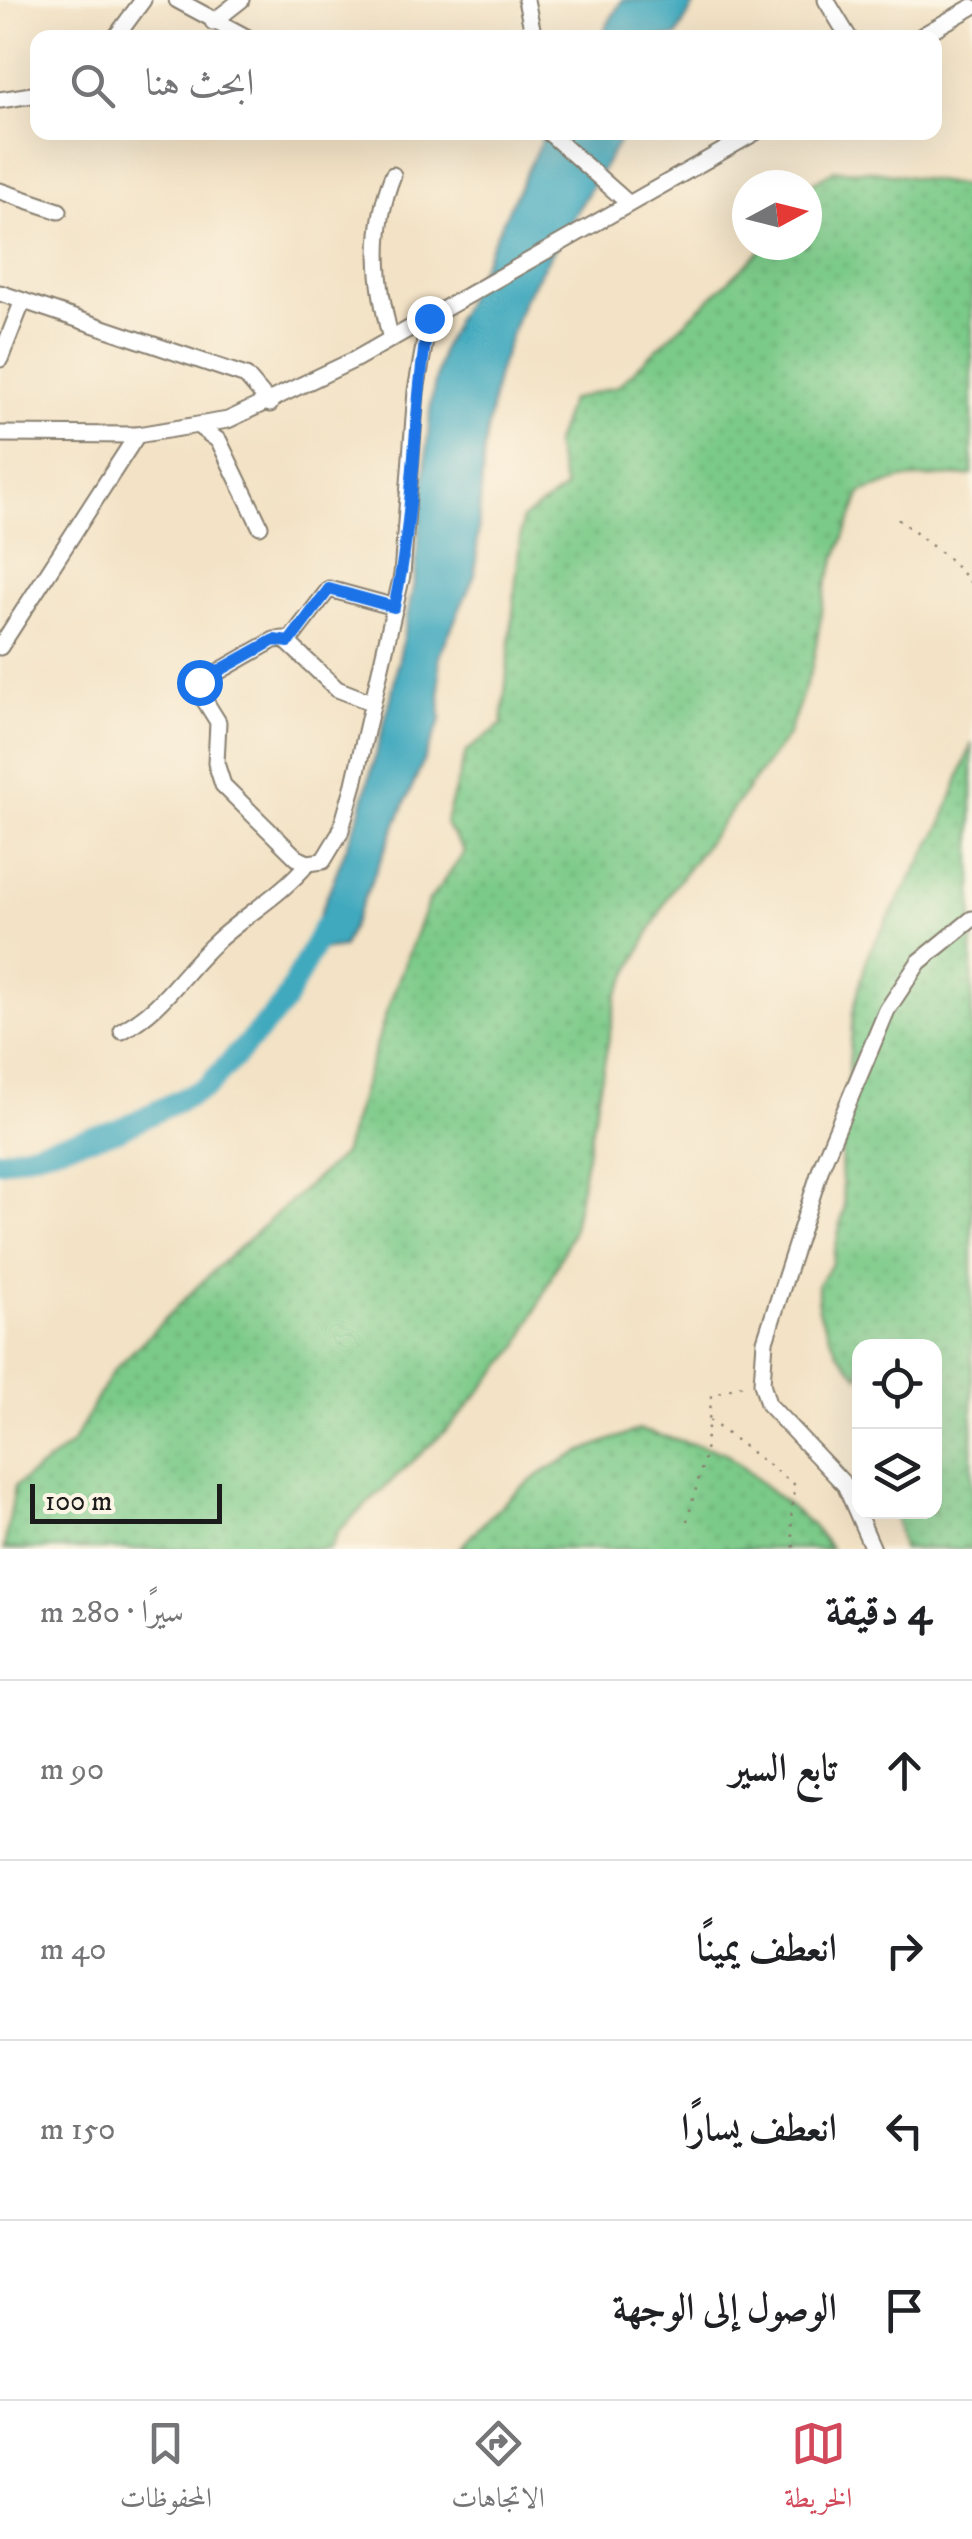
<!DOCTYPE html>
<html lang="ar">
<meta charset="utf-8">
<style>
body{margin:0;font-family:"IM FELL DW Pica",Amiri,serif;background:#f2f2f2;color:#202124;direction:rtl}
.controls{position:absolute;right:30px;bottom:30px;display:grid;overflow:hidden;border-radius:20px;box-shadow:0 10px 40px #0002}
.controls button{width:90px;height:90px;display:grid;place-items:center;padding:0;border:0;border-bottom:2px solid #e0e0e0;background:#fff;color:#202124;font:50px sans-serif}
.compass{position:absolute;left:732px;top:170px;width:90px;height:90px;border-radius:50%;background:#fff;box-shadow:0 10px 40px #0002;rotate:83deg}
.scale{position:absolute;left:30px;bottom:25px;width:192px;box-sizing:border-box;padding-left:10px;border:5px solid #1c1c1c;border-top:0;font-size:28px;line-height:35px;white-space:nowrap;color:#1c1c1c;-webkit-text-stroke:8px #fcf5e5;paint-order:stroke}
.stop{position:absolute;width:30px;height:30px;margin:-22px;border:8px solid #1a73e8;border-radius:50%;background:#fff}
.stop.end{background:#1a73e8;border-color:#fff;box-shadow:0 2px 10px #0008}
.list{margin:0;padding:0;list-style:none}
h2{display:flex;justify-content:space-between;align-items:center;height:130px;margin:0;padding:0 40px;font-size:42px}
h2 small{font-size:32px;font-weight:400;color:#757577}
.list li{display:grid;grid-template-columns:65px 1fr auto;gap:30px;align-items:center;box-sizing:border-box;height:180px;padding:0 40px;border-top:2px solid #e0e0e0}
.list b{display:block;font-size:38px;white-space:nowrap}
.list em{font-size:32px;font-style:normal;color:#757577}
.icon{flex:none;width:55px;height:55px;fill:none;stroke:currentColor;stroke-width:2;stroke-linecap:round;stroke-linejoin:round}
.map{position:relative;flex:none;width:972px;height:1549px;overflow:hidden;direction:ltr}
.search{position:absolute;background:#fff;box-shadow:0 10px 40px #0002;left:30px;right:30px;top:30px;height:110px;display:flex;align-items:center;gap:25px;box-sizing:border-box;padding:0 35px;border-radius:20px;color:#757577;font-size:38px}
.sheet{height:850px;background:#fff}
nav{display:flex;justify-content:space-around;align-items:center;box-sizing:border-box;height:140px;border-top:2px solid #e0e0e0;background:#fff;font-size:28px;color:#757577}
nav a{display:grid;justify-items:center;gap:5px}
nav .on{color:#d1495b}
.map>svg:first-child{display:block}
</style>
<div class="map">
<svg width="972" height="1549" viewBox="0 0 972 1549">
<defs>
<pattern id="grass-dots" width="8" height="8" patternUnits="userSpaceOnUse" patternTransform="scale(2.5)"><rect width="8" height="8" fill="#7cca89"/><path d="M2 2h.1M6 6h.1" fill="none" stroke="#6bad76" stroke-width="1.8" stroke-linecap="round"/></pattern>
</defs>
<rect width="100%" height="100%" fill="#fcf5e5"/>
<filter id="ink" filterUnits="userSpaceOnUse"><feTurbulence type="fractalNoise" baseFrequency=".01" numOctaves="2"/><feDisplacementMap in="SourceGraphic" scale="20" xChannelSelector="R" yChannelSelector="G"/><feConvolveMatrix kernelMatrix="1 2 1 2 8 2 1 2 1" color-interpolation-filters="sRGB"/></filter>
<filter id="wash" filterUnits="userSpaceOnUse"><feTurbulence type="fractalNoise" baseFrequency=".0048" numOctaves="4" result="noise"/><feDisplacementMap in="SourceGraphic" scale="40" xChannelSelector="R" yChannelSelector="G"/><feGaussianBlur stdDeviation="2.25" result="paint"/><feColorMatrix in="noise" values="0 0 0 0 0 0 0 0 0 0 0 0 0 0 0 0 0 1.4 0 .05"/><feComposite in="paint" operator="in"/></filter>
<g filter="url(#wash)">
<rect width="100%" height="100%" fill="#f3e2c5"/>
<g fill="url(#grass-dots)" stroke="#4c7352" stroke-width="2.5">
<path d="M835 170 875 171 972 187V475L901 479 861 493 827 582 812 668 788 735 671 891 617 996 572 1233 519 1346 452 1425 339 1530 330 1549H4L15 1486 72 1444 112 1372 214 1270 343 1154 387 1010 428 902 465 852 445 824 466 752 502 724 522 519 565 489 554 446 570 400 618 386 766 245H807V186Z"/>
<path d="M972 743V1549H902L895 1512H934V1346H860L859 1377 838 1353 818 1311V1284L832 1264 844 1208 841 1166 853 1012 868 954 941 826Z"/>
<path d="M639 1430 724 1452 812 1525 831 1549H459C520 1481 552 1459 639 1430Z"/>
</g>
<g fill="#3fa9be" stroke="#2e626d" stroke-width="2.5">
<path d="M622 0H697L676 37H600Z"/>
<path d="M545 133H624L523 301 497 376 484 449 475 575 439 656 441 720 343 947 305 952 360 812 391 698 415 577 431 401 442 349Z"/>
</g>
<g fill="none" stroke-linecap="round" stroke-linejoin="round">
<path stroke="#3fa9be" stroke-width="22" d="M0 1161 118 1130 207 1087 283 1005 324 926"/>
</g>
</g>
<g filter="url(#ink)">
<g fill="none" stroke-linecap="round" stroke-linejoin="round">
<defs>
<g id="minor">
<path d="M177 0 248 38"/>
<path d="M526 0 534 38"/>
<path d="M826 0 849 38"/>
<path d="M213 22 241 0"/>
<path d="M115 38 143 0"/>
<path d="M918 38 972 7"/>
<path d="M0 100 38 94"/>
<path d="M548 132 627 202"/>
<path d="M0 191 59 211"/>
<path d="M0 293 246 376 270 404"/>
<path d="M391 339C376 283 371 230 393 175"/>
<path d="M0 359 22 303"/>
<path d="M201 428 219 441 260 526"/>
<path d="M0 434 137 435 228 420 354 360 756 132"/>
<path d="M289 641 329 589 395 607"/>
<path d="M0 647 137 435"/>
<path d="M373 703 337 689 284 639 274 640 195 685 218 722 216 763 223 785 297 858 308 863 323 861 340 833 354 784 402 575 416 391 429 318"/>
<path d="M122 1031C168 1005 181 973 218 940 248 913 282 894 308 863"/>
<path d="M873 1549 845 1485 768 1404 762 1383 765 1341 822 1165 887 1010 919 962 972 919"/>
</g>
</defs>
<use href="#minor" stroke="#887f70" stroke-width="19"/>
<g stroke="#887f70" stroke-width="2.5" stroke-dasharray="2.5 8" stroke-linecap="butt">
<path d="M898 519 950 560 972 584"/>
<path d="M709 1420 795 1485 791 1518 794 1549"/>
<path d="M687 1521 704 1459 712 1395 746 1384"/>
</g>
<use href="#minor" stroke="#fff" stroke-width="15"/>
</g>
</g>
<g fill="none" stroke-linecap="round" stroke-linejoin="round" filter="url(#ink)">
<path stroke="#1a73e8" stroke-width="12" d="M199 682 274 640 289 642 329 589 394 607C416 513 412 413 429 318"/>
</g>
</svg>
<div class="controls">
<button><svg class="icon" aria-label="locate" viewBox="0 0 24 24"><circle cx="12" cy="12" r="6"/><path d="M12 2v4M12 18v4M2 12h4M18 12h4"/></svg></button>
<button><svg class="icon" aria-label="layers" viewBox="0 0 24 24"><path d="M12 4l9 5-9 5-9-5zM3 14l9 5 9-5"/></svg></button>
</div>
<svg class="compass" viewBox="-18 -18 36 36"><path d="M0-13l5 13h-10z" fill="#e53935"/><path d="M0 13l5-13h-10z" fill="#757577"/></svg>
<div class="scale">100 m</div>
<div class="stop" style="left:199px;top:682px"></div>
<div class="stop end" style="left:429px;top:318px"></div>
<div class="search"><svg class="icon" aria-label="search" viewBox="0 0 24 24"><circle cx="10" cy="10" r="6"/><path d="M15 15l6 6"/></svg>ابحث هنا</div>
</div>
<section class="sheet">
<h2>4 دقيقة<small>سيرًا · 280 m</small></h2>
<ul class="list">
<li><svg class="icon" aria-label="ahead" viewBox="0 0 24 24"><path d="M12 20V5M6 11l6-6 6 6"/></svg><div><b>تابع السير</b></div><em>90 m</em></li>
<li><svg class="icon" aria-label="right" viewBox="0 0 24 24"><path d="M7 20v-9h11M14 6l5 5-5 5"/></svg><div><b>انعطف يمينًا</b></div><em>40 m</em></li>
<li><svg class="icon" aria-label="left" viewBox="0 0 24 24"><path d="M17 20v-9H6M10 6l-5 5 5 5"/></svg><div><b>انعطف يسارًا</b></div><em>150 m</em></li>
<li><svg class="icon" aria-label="arrive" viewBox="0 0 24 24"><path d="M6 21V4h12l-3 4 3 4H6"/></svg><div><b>الوصول إلى الوجهة</b></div></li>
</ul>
</section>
<nav>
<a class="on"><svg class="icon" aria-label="map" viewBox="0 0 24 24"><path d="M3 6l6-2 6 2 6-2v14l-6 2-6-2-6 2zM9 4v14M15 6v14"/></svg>الخريطة</a>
<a><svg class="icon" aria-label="directions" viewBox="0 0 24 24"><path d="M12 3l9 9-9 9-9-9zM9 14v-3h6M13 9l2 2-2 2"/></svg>الاتجاهات</a>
<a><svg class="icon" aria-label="saved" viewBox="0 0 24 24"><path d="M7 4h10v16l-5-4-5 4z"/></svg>المحفوظات</a>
</nav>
